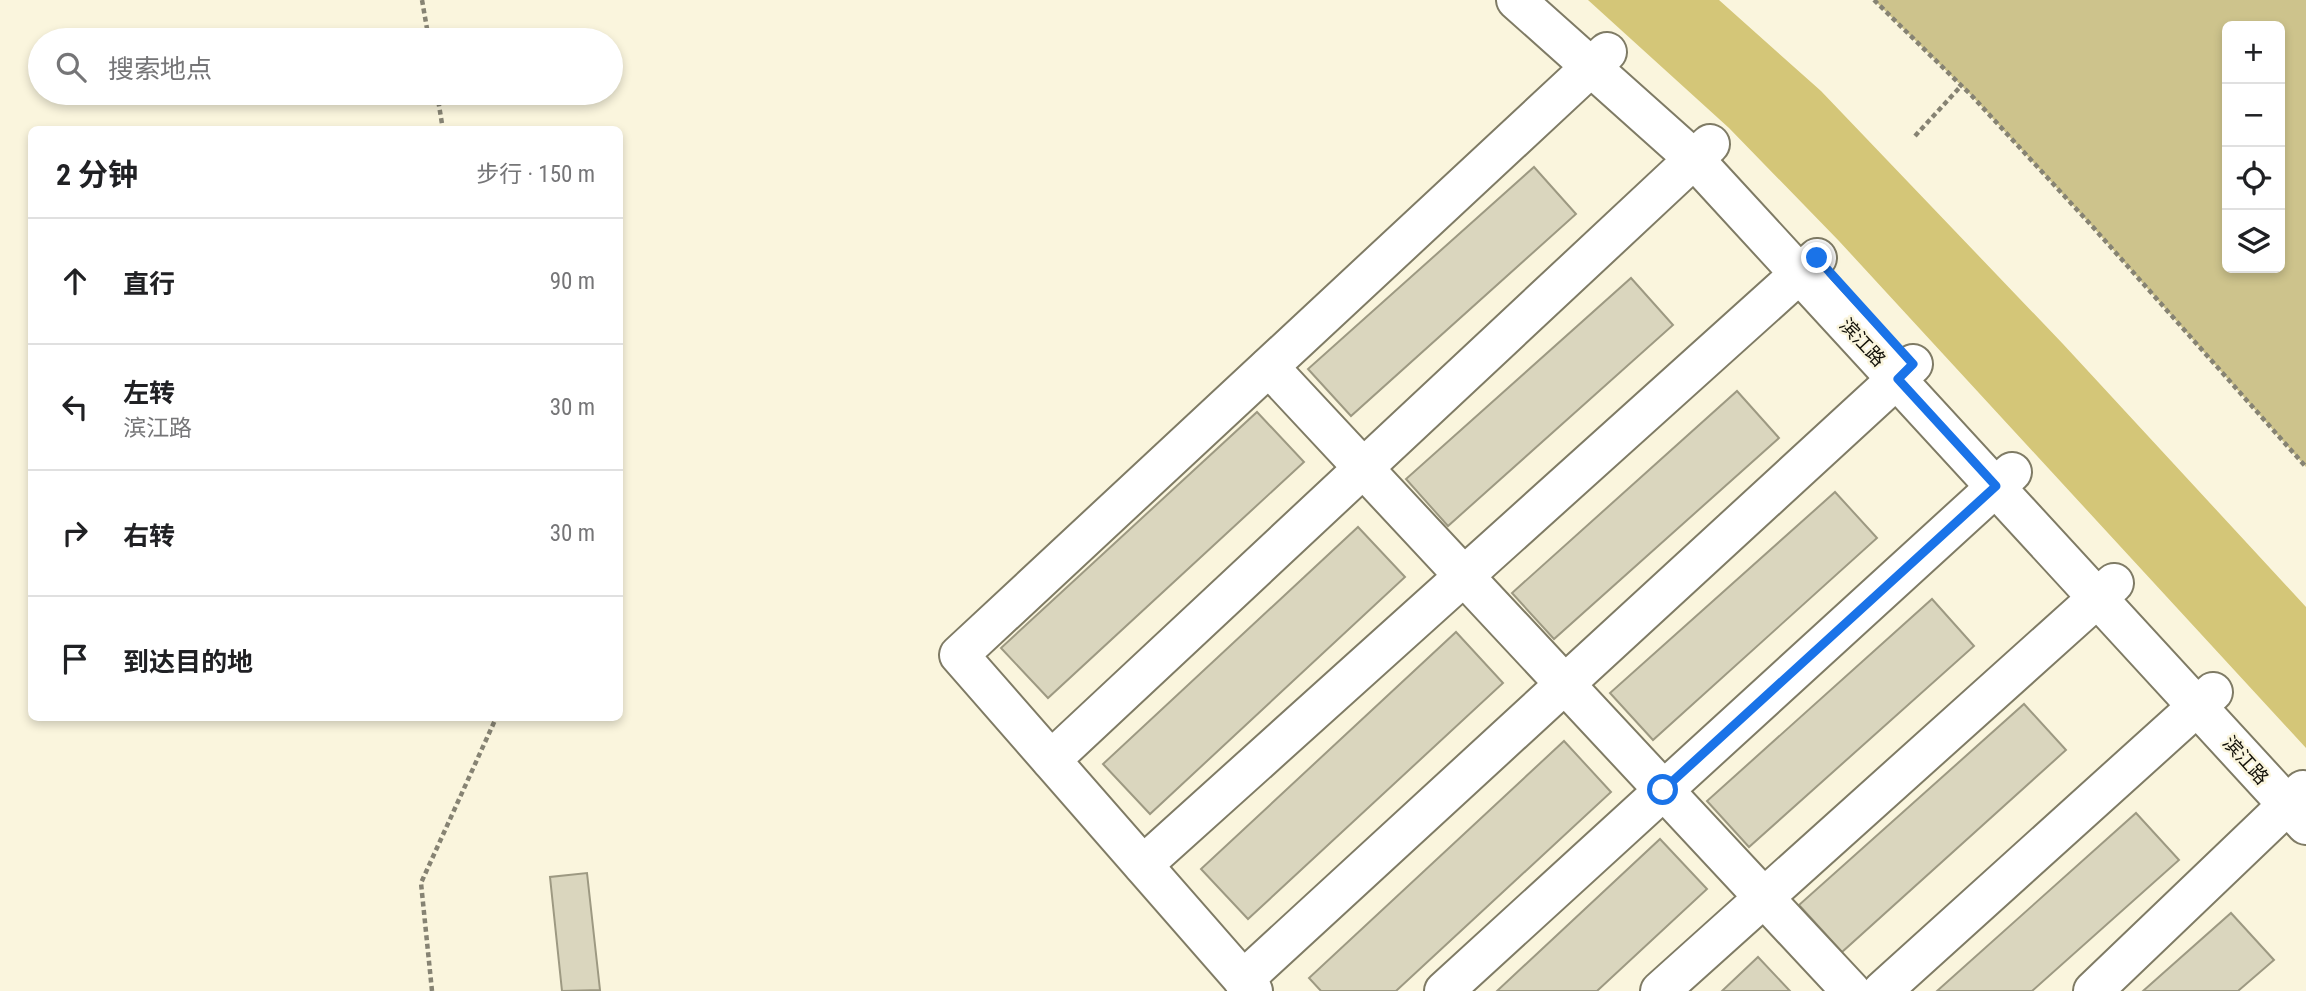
<!DOCTYPE html>
<html lang="zh">
<meta charset="utf-8">
<style>
body{margin:0;font-family:"Roboto Condensed","Noto Sans SC",sans-serif;background:#f2f2f2;color:#202124}
.controls{position:absolute;right:21px;top:21px;display:grid;overflow:hidden;border-radius:10px;box-shadow:0 4px 10px #0003}
.controls button{width:63px;height:63px;display:grid;place-items:center;padding:0;border:0;border-bottom:2px solid #e0e0e0;background:#fff;color:#202124;font:35px sans-serif}
.stop{position:absolute;width:21px;height:21px;margin:-16px;border:5px solid #1a73e8;border-radius:50%;background:#fff}
.stop.end{background:#1a73e8;border-color:#fff;box-shadow:0 2px 7px #0008}
.list{margin:0;padding:0;list-style:none}
h2{display:flex;justify-content:space-between;align-items:center;height:91px;margin:0;padding:0 28px;font-size:30px}
h2 small{font-size:23px;font-weight:400;color:#757577}
.list li{display:grid;grid-template-columns:46px 1fr auto;gap:21px;align-items:center;box-sizing:border-box;height:126px;padding:0 28px;border-top:2px solid #e0e0e0}
.list b{display:block;font-size:26px;white-space:nowrap}
.list p{margin:0;font-size:23px;white-space:nowrap;color:#757577}
.list em{font-size:23px;font-style:normal;color:#757577}
.icon{flex:none;width:38px;height:38px;fill:none;stroke:currentColor;stroke-width:2;stroke-linecap:round;stroke-linejoin:round}
.map{position:relative;flex:none;width:2306px;height:991px;overflow:hidden}
.search{position:absolute;background:#fff;box-shadow:0 4px 10px #0003;left:28px;top:28px;width:595px;height:77px;display:flex;align-items:center;gap:18px;box-sizing:border-box;padding:0 24px;border-radius:38px;color:#757577;font-size:26px}
.panel{position:absolute;background:#fff;box-shadow:0 4px 10px #0003;left:28px;top:126px;width:595px;height:595px;border-radius:10px}
.map>svg:first-child{display:block}
</style>
<div class="map">
<svg width="2306" height="991" viewBox="0 0 2306 991">
<rect width="100%" height="100%" fill="#faf5dd"/>
<path fill="#cdc38c" fill-rule="evenodd" d="M1874 0H2306V467L2092 226 1972 96ZM2227 26H2280V268H2227Z"/>
<path fill="#d4c678" d="M1588 0H1719L1821 91 2063 344 2306 607V748L1839 241 1729 128Z"/>
<g fill="#dad6be" stroke="#9d9982" stroke-width="2">
<path d="M1534 167 1576 214 1351 416 1308 369Z"/>
<path d="M1631 278 1673 325 1448 526 1406 479Z"/>
<path d="M1737 391 1779 438 1554 639 1512 593Z"/>
<path d="M1257 412 1304 462 1048 698 1001 648Z"/>
<path d="M1835 492 1877 538 1653 740 1610 693Z"/>
<path d="M1358 527 1405 577 1150 814 1103 764Z"/>
<path d="M1932 599 1974 646 1749 847 1707 801Z"/>
<path d="M1456 632 1503 683 1248 919 1201 869Z"/>
<path d="M2024 704 2066 750 1842 952 1799 905Z"/>
<path d="M1564 741 1611 792 1396 991H1321L1309 978Z"/>
<path d="M2136 813 2179 860 2032 991H1937Z"/>
<path d="M1660 839 1707 889 1597 991H1497Z"/>
<path d="M587 873 600 990 562 991 550 877Z"/>
<path d="M2231 913 2274 960 2238 991H2143Z"/>
<path d="M1758 957 1790 991H1722Z"/>
</g>
<g fill="none" stroke-linecap="round" stroke-linejoin="round">
<defs>
<g id="minor">
<path d="M1516 0 1694 159 2306 825"/>
<path d="M1269 367 1851 991"/>
<path d="M1051 760 1710 144"/>
<path d="M1143 865 1817 258"/>
<path d="M1243 980 1913 364"/>
<path d="M1253 991 959 655 1607 52"/>
<path d="M1444 991 2012 472"/>
<path d="M1660 991 2114 583"/>
<path d="M1882 991 2213 692"/>
<path d="M2093 991 2303 790"/>
</g>
</defs>
<use href="#minor" stroke="#7f7b65" stroke-width="42"/>
<g stroke="#868373" stroke-width="4.5" stroke-dasharray="5 3.5" stroke-linecap="butt">
<path d="M422 0 429 40"/>
<path d="M1874 0 1972 96 2092 226 2306 467"/>
<path d="M437 93 443 130"/>
<path d="M1915 136 1961 86"/>
<path d="M432 991 421 883 496 718"/>
</g>
<use href="#minor" stroke="#fff" stroke-width="38"/>
</g>
<g fill="none" stroke-linecap="round" stroke-linejoin="round">
<path stroke="#1a73e8" stroke-width="9" d="M1663 790 1996 486 1898 379 1913 364 1817 258"/>
</g>
<g text-anchor="middle" stroke-width="5" stroke-linejoin="round" paint-order="stroke">
<g font-size="19" fill="#131109" stroke="#faf5dd">
<text transform="translate(1863 342) rotate(47)" y="7">滨江路</text>
<text transform="translate(2246 760) rotate(48)" y="7">滨江路</text>
</g>
</g>
</svg>
<div class="controls">
<button>+</button>
<button>−</button>
<button><svg class="icon" aria-label="locate" viewBox="0 0 24 24"><circle cx="12" cy="12" r="6"/><path d="M12 2v4M12 18v4M2 12h4M18 12h4"/></svg></button>
<button><svg class="icon" aria-label="layers" viewBox="0 0 24 24"><path d="M12 4l9 5-9 5-9-5zM3 14l9 5 9-5"/></svg></button>
</div>
<div class="stop" style="left:1663px;top:790px"></div>
<div class="stop end" style="left:1817px;top:258px"></div>
<div class="search"><svg class="icon" aria-label="search" viewBox="0 0 24 24"><circle cx="10" cy="10" r="6"/><path d="M15 15l6 6"/></svg>搜索地点</div>
<section class="panel">
<h2>2 分钟<small>步行 · 150 m</small></h2>
<ul class="list">
<li><svg class="icon" aria-label="ahead" viewBox="0 0 24 24"><path d="M12 20V5M6 11l6-6 6 6"/></svg><div><b>直行</b></div><em>90 m</em></li>
<li><svg class="icon" aria-label="left" viewBox="0 0 24 24"><path d="M17 20v-9H6M10 6l-5 5 5 5"/></svg><div><b>左转</b><p>滨江路</p></div><em>30 m</em></li>
<li><svg class="icon" aria-label="right" viewBox="0 0 24 24"><path d="M7 20v-9h11M14 6l5 5-5 5"/></svg><div><b>右转</b></div><em>30 m</em></li>
<li><svg class="icon" aria-label="arrive" viewBox="0 0 24 24"><path d="M6 21V4h12l-3 4 3 4H6"/></svg><div><b>到达目的地</b></div></li>
</ul>
</section>
</div>
